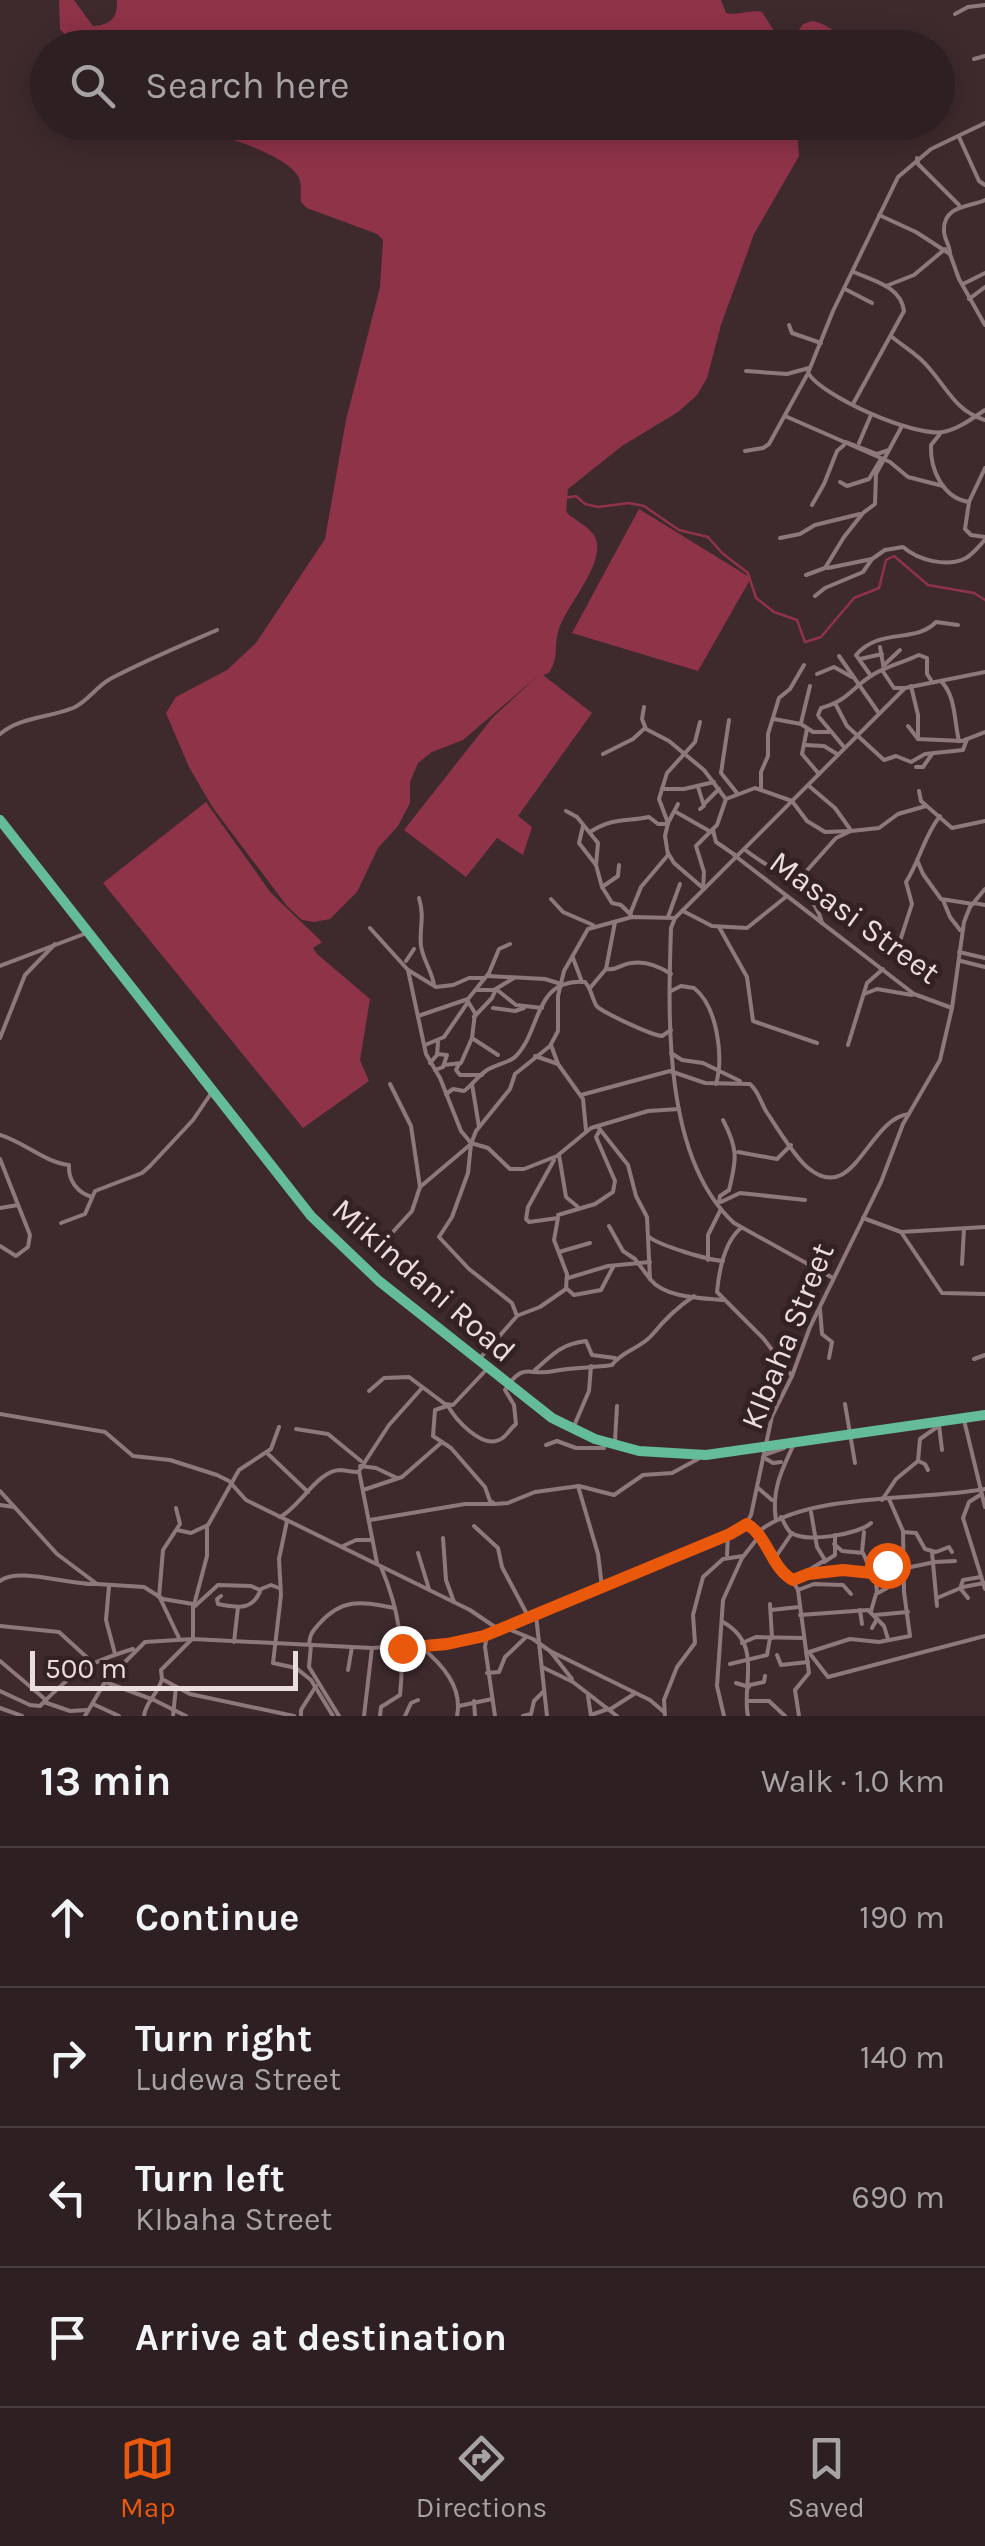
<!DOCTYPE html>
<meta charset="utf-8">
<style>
body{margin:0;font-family:Karla,sans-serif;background:#36282a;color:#f1f3f6}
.scale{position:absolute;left:30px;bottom:25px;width:268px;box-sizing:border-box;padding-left:10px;border:5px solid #eaddde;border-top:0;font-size:28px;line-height:35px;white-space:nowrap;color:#eaddde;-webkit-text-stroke:8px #332124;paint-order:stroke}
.stop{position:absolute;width:30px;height:30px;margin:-22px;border:8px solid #ea580c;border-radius:50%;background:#fff}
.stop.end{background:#ea580c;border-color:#fff;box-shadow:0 2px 10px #0008}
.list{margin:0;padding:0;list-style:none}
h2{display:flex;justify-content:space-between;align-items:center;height:130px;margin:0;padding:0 40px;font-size:42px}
h2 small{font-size:32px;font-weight:400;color:#a7a3a5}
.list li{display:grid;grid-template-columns:65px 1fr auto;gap:30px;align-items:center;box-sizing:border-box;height:140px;padding:0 40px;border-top:2px solid #493e40}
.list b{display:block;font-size:38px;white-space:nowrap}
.list p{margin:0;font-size:32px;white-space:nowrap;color:#a7a3a5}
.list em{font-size:32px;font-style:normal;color:#a7a3a5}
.icon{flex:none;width:55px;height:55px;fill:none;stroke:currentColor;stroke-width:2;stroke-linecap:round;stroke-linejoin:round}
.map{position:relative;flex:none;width:985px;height:1716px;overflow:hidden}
.search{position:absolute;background:#2e2022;box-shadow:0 5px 25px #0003;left:30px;right:30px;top:30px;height:110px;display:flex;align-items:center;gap:25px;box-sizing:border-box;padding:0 35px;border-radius:55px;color:#a7a3a5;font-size:38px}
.sheet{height:690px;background:#2e2022}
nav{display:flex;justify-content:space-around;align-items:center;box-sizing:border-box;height:140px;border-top:2px solid #493e40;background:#2e2022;font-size:28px;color:#a7a3a5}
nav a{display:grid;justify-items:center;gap:5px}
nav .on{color:#ea580c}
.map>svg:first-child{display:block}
</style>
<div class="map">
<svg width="985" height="1716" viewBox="0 0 985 1716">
<rect width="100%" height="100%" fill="#3e2a2d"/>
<g fill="#8f3349">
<path d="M59 0H74L93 26C110 25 118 18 117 0H721L726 13C737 16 749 9 762 12L780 40 791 42 803 24 813 21C826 24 841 32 839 48H93L89 40 75 47 60 29Z"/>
<path d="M174 123H797L799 156 754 234 721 325 707 378 697 395 678 412 622 446 568 489 566 512C574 520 589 526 595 537 607 562 567 604 559 629 553 646 560 655 549 673L543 675 592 713 518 816 532 827 523 855 497 838 466 877 404 830 493 717 540 674 463 740 432 752 418 763 410 782V803L398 826 378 848 357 892 330 919 314 922 302 920 287 906 213 808 189 767 166 713 176 697 227 670 256 643 325 539 346 420 380 287 383 240 377 234 307 208 301 202C300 194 302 185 299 178 287 152 202 129 174 123Z"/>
<path d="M639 509 751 578 698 671 572 633Z"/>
<path d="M206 802 271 893 322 942 313 948 317 954 370 999 360 1060 369 1081 303 1128 103 883Z"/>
</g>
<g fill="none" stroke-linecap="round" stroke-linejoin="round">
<path stroke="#8f3349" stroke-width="2.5" d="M565 498 576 496 585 504 598 507 629 503 644 506 679 530 708 537 722 553 748 573 756 598 774 612 797 620 805 642 821 637 854 598 879 588 886 560 894 556 928 585 974 593 985 600"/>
<g stroke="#8f787b" stroke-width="4">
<path d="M955 14 968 7 985 5"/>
<path d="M974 59 985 56"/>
<path d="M985 123 931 149 898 177 833 311 808 373C823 397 914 437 943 432 957 430 973 418 985 410"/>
<path d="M959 137 979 181 985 185"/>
<path d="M917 158 918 164 959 205"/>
<path d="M879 215 916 232 950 254 959 279 985 325"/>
<path d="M950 254C950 245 944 239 944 231 943 205 970 207 985 200"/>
<path d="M963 284 985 273"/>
<path d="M886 286 914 275 945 249"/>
<path d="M845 289 872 303"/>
<path d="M969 299 985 287"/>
<path d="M789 325 792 333 821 343"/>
<path d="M892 337C904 347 919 355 929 368 949 391 956 411 985 420"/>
<path d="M746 371 787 374 809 368"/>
<path d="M853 404 904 311C901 286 873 281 854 272"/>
<path d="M785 416 890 462 908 477 943 486"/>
<path d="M940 434 931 445C930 470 943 498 969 502"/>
<path d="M846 442 877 454 889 450"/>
<path d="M859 443 871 415"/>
<path d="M745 451 763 448 769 444 807 375"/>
<path d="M985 468 969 502 965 529 971 535 985 537"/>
<path d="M840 482 847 486 869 479 881 459"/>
<path d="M812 505 824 484 837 451 844 445"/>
<path d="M780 538 800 534 815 525 860 514"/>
<path d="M828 568 872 559"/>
<path d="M806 575 825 568 844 537 863 513 875 504 876 474 902 426"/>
<path d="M815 596 825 588 863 572 872 559 885 550 903 547C918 560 947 568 966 558 973 554 979 546 985 540"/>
<path d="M880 647 883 664"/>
<path d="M839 656 878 712"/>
<path d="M860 659 882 654"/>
<path d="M883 666 900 650"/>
<path d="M882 670 894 688H903"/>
<path d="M817 674 834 667 852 677"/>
<path d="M871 676 856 655C880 627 915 644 936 622L958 625"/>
<path d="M941 681C956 696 954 721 959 741"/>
<path d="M911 686 918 715V739"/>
<path d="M836 705 847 726 884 760 896 756 911 762 925 754 963 750 967 739"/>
<path d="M644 707 642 719 646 729 669 741 704 770 725 798"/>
<path d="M818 715 821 708C848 701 852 687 874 674 888 666 904 662 919 655L927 658V674L931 680"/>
<path d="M819 717 844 747"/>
<path d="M774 719 801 724 813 732H829"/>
<path d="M729 720 721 773 737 793"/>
<path d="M801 723 810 686"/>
<path d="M908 726 918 739 962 741 985 732"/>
<path d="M807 729 802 754 819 774"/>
<path d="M0 734C20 717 48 718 73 708 87 702 96 687 110 679 144 661 180 646 217 630"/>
<path d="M805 745 824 746 837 754"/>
<path d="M603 754 633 739 645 728"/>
<path d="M916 767H923L932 754"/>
<path d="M809 786 835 808 850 829"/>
<path d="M698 787 704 806 700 809"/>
<path d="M761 788V772L768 756V734L779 698 790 689 804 665"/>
<path d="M662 789H684L714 782"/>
<path d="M919 791 921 801 952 828 985 821"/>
<path d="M705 803 719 789"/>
<path d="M566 811 577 817 598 843 596 865 602 887 612 903 621 905 631 915"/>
<path d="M676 812 711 832"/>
<path d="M668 823 678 804"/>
<path d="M583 826 579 843 596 865"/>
<path d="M713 830 716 842 735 855"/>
<path d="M590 832C613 817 625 822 649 817L658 824H668"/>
<path d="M744 849C770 870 814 887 822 923"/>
<path d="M668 853 674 863 703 888"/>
<path d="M734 855 914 994 952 1008"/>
<path d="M917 860 923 874 941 899 973 904"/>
<path d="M794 885 836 838 851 831 879 828 898 814 926 806"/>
<path d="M602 887 618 876 619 865"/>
<path d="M703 889 704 872 696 846 717 825 726 799 755 788 792 801 807 821 825 832 850 831"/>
<path d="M419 898C425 918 419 928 421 946 423 960 432 971 434 985"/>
<path d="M551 899 563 912 593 925"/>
<path d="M943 900 950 917 960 930"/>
<path d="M974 903 985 905"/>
<path d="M683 911 712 926 747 928 787 896"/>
<path d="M630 914 641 887 668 855 665 836 668 823 659 799 662 789 667 773 695 742 700 722"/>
<path d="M668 917 680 884"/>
<path d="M719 927 747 977 753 1021 817 1043"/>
<path d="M370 928 408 970 426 1054 440 1078 461 1131 471 1143 488 1148 510 1169H524L557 1156 591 1128 648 1111 679 1109"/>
<path d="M899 944 912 904 906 882C920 860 924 836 940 816"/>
<path d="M959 952 985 958"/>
<path d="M573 958 582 982"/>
<path d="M406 961 414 949"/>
<path d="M961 961 985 967"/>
<path d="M0 966 84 934"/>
<path d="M606 969C618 971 620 964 631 963 644 961 659 966 671 974"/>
<path d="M408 970 436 987 453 985 469 978H485"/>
<path d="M488 976 545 979 561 984"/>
<path d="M590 988 606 969 615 922"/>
<path d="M477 990H494L514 978"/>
<path d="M671 991 681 986 694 988C717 1006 724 1056 716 1084"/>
<path d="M864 994 877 989 912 995"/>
<path d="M467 1000 475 1013 472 1038 498 1055"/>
<path d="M493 1008 515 1011 524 1008"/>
<path d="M418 1016 468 999 489 973 499 949 510 944"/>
<path d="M474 1017 492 998 496 989 516 1005 542 1008"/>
<path d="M0 1038 25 975 55 944"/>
<path d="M425 1045 444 1037 468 1002"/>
<path d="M551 1045 558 1064 583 1099 586 1130"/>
<path d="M848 1045 867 983 883 969"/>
<path d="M671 1053 682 1060 703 1063 740 1081"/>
<path d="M535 1056 558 1064"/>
<path d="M430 1063 437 1055 438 1042"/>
<path d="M459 1064 456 1070 460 1075H482"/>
<path d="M444 1065 461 1063 472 1038"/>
<path d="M435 1070 443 1067 447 1055 437 1054"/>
<path d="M390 1084 411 1126 420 1187"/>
<path d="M472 1084 479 1127"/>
<path d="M446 1094 453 1089 464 1091C472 1085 478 1076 487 1070 495 1065 510 1062 515 1057 542 1031 533 978 585 982 592 990 591 996 596 1005 599 1011 651 1035 662 1036L671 1030"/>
<path d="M581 1095 670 1071 705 1083 750 1084C759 1092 760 1101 766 1111 776 1126 794 1156 807 1167 854 1208 868 1118 909 1114"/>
<path d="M598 1127 628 1165 636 1196 647 1217 650 1279C665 1298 700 1298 723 1300"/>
<path d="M0 1135C24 1142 44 1162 69 1165 68 1181 78 1193 92 1197"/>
<path d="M471 1144 468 1173 452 1217 439 1237 469 1269 512 1303 517 1316 481 1357"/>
<path d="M738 1152 777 1159 791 1145"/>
<path d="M559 1155 566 1197 578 1207"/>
<path d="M0 1159 30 1235 28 1247 16 1256 0 1246"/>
<path d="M554 1160 528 1207 526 1219 529 1222 558 1218 554 1240 567 1274 566 1288 574 1295 601 1290 613 1267"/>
<path d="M719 1202 720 1196 729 1190C737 1158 738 1149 723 1120"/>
<path d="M721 1202 740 1193 805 1200"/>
<path d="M0 1208 18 1205"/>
<path d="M558 1215 595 1204 613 1192 615 1181 596 1137 600 1130"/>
<path d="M863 1218 901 1232 985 1227"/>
<path d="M61 1223 85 1214 95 1191 142 1173 150 1166 193 1120 212 1092"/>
<path d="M609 1226 623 1251 635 1259 650 1279"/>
<path d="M741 1228C724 1242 719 1271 717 1292L763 1338 792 1376"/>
<path d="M901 1232 942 1293 985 1294"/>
<path d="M392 1233 412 1211 420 1187 471 1144 476 1131 510 1089 515 1074 550 1046 558 1031V996L564 971 588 929 632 917 675 918"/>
<path d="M649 1237C661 1246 708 1260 723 1261"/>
<path d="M559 1252 590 1243"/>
<path d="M708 1260V1235L720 1211"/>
<path d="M962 1264 964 1229"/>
<path d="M568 1278 608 1266 650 1262"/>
<path d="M833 1278 734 1223C663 1158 668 1017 671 928L675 918 905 688 985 672"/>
<path d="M820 1309 822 1334 832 1342 829 1358"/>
<path d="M519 1315 540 1307 566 1289"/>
<path d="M974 1359 985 1355"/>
<path d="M535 1370C553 1354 561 1344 586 1341L592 1355 615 1358"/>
<path d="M369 1391 384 1378 409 1377 445 1404 453 1405 487 1369"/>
<path d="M845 1404 855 1463"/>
<path d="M450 1405 435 1410 433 1436 451 1448 485 1487 490 1501 495 1504 508 1503 535 1492 579 1486 614 1495 643 1475 672 1473 698 1459"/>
<path d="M448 1406C456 1420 481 1448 499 1440 507 1437 509 1429 516 1424L514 1405 505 1390C524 1360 529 1377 554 1371 574 1367 592 1368 612 1365 622 1351 641 1348 652 1335 665 1319 676 1308 694 1296"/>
<path d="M0 1414 105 1432 133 1456 170 1460 217 1475 229 1481 246 1500 470 1610 498 1629"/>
<path d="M964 1420 985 1507"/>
<path d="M939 1425 942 1450"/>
<path d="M574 1426 589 1391 591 1366"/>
<path d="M296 1429 328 1434 361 1461"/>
<path d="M615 1441 617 1406"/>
<path d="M546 1445 557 1441 576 1448H604"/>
<path d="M267 1453 308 1492"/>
<path d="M764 1455 784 1448"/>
<path d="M763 1457 773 1463 781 1462"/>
<path d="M918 1461 925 1464 928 1470"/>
<path d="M360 1466 376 1468 397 1478"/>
<path d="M578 1486 598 1554 602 1587"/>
<path d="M757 1487 772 1500"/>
<path d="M363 1490 402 1477 442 1442"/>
<path d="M0 1491 57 1554 97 1584 144 1587 163 1599 193 1604V1637"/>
<path d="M980 1495 969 1502 963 1518 985 1589"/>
<path d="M882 1500 896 1479 918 1461 920 1439 940 1425"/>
<path d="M0 1505 14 1507"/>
<path d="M280 1517C301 1506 317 1471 340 1470 345 1470 351 1472 357 1472"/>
<path d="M781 1517C784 1522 786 1528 790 1532 804 1544 860 1534 871 1523"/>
<path d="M370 1520 465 1504H493"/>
<path d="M776 1520C771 1491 782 1469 794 1444"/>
<path d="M287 1521 279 1559 281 1595 273 1663 296 1668 311 1680 333 1716"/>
<path d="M747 1524C765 1535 768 1557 781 1572 788 1581 793 1579 798 1590L809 1673 795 1690 799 1716"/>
<path d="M474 1526 498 1548 502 1567 529 1618"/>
<path d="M177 1530 191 1533 208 1525 239 1470 271 1449 279 1427"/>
<path d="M758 1532C807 1492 923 1501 985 1489"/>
<path d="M903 1532 916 1533 925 1549 936 1552 949 1547 952 1552"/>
<path d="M443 1538 446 1580 454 1602"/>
<path d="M834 1544 842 1551 863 1553 876 1582 877 1592"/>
<path d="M343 1546 356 1540H371"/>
<path d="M862 1552 864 1532"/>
<path d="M932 1552 937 1606"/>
<path d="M418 1553 429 1589"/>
<path d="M727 1555 728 1535"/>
<path d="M775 1558 792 1533"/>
<path d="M824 1562 835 1555V1535"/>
<path d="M935 1562 955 1561"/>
<path d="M377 1563 359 1471 389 1425 422 1388"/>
<path d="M906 1568 935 1562"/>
<path d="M808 1573 843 1570 872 1573 888 1565H905"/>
<path d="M793 1580 825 1560 817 1547 811 1512"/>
<path d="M0 1581C18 1566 71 1586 97 1584"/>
<path d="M109 1586 106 1620 115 1654"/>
<path d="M961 1586 963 1580 981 1577"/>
<path d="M960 1588 968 1598"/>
<path d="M798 1590 814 1584 843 1585 851 1594"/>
<path d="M221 1596 217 1599 218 1604C238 1608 253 1611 261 1589L271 1585 279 1588"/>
<path d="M159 1597 163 1550 180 1524 176 1508"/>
<path d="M160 1598 179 1638"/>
<path d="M937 1598 963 1587 984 1583"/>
<path d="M770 1604 772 1638"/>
<path d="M194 1605 207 1556V1528"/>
<path d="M195 1606 218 1585 251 1586 260 1590"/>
<path d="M771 1610 799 1607"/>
<path d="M860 1610 862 1624"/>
<path d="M871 1611 876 1594 887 1588 891 1575 905 1572"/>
<path d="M536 1615 547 1716"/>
<path d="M800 1615 868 1610 884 1626 888 1639"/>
<path d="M875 1615 908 1612"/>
<path d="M723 1622C764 1645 741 1686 748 1716"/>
<path d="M0 1626 59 1632 92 1662"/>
<path d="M506 1628 533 1639 550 1651 650 1700 664 1712"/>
<path d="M872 1628 877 1619"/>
<path d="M487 1634 485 1647 495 1716"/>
<path d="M191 1640 161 1670 162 1679 190 1694 294 1716"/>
<path d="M234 1642 238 1607"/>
<path d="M742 1643 756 1637 803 1638"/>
<path d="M309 1645C310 1634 312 1632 319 1624 343 1597 362 1602 395 1608"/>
<path d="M311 1645 309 1667 339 1716"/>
<path d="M420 1646C442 1664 463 1687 457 1716"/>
<path d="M550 1651 572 1679"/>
<path d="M806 1653 850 1639 879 1642 910 1636 904 1592 903 1531 889 1499"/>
<path d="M777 1655 781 1665 808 1662"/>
<path d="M811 1655 828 1677 985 1636"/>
<path d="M0 1661 46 1700"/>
<path d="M730 1664 767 1655 770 1638"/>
<path d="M542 1667 573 1682 617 1716"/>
<path d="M348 1670 352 1647"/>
<path d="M487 1673 499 1672 505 1657 526 1637"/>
<path d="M105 1682 154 1700 186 1716"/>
<path d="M736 1683 749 1687"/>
<path d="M750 1685 764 1682 765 1676"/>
<path d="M0 1691 30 1705 40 1706C74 1671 87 1663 133 1649"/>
<path d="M588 1696 591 1716"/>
<path d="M474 1701 475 1716"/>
<path d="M747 1701H769L785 1716"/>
<path d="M44 1702 70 1711 87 1710"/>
<path d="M93 1704 119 1716"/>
<path d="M459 1706 492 1699"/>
<path d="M0 1708 22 1716"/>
<path d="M609 1710 634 1694"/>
<path d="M591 1715 608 1709"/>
<path d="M85 1716 105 1682 145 1642 193 1639 372 1648 461 1641 536 1615 744 1527 751 1515 772 1416 792 1376 810 1327 881 1182 903 1124 940 1060 952 1008 964 922 970 907 985 889"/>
<path d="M144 1716C145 1703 158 1694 162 1679"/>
<path d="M173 1716 176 1687"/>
<path d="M301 1716V1710L316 1686"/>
<path d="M364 1716 372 1648"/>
<path d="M380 1716 381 1707 400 1695C405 1649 399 1609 381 1567"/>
<path d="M405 1716 411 1703 418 1700"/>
<path d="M523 1716 531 1714 534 1701 544 1691"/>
<path d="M665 1716 664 1700 677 1667 695 1643 693 1615 703 1577 723 1559 743 1556"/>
<path d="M724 1716 717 1686 723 1600 742 1558 760 1535"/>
</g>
<path stroke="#64bc9a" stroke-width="10" d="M0 820 311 1216 379 1281 552 1418 595 1439 639 1451 706 1455 985 1415"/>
</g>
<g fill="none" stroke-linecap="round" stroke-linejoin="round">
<path stroke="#ea580c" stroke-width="12" d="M402 1648 447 1644 484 1636 730 1534 747 1524C769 1538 771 1568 793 1580L808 1574 843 1570 872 1573 887 1565"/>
</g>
<g text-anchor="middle" stroke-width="10" stroke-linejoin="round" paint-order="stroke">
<g font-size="32" fill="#eaddde" stroke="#332124">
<text transform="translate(855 917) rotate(36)" y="11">Masasi Street</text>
<text transform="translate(424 1280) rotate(41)" y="11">Mikindani Road</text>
<text transform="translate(787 1336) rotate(-68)" y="11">KIbaha Street</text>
</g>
</g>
</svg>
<div class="scale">500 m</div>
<div class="stop" style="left:887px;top:1565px"></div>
<div class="stop end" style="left:402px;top:1648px"></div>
<div class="search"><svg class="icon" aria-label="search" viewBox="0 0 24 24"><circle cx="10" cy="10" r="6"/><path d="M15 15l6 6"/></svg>Search here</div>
</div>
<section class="sheet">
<h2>13 min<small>Walk · 1.0 km</small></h2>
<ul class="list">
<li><svg class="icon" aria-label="ahead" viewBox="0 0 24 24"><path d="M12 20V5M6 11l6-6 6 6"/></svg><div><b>Continue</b></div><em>190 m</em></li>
<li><svg class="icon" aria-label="right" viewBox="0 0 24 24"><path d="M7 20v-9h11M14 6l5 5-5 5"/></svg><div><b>Turn right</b><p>Ludewa Street</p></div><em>140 m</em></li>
<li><svg class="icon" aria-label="left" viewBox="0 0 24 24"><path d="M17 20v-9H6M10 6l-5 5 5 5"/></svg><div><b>Turn left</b><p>KIbaha Street</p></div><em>690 m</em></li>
<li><svg class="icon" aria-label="arrive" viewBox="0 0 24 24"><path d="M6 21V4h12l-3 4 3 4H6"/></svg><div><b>Arrive at destination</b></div></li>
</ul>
</section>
<nav>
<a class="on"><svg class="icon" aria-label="map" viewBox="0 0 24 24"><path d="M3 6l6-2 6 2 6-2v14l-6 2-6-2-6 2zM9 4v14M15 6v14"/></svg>Map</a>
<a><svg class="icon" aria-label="directions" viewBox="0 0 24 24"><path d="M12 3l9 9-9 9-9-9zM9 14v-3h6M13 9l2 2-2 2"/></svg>Directions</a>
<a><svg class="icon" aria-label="saved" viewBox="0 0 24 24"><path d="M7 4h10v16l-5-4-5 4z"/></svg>Saved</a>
</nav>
